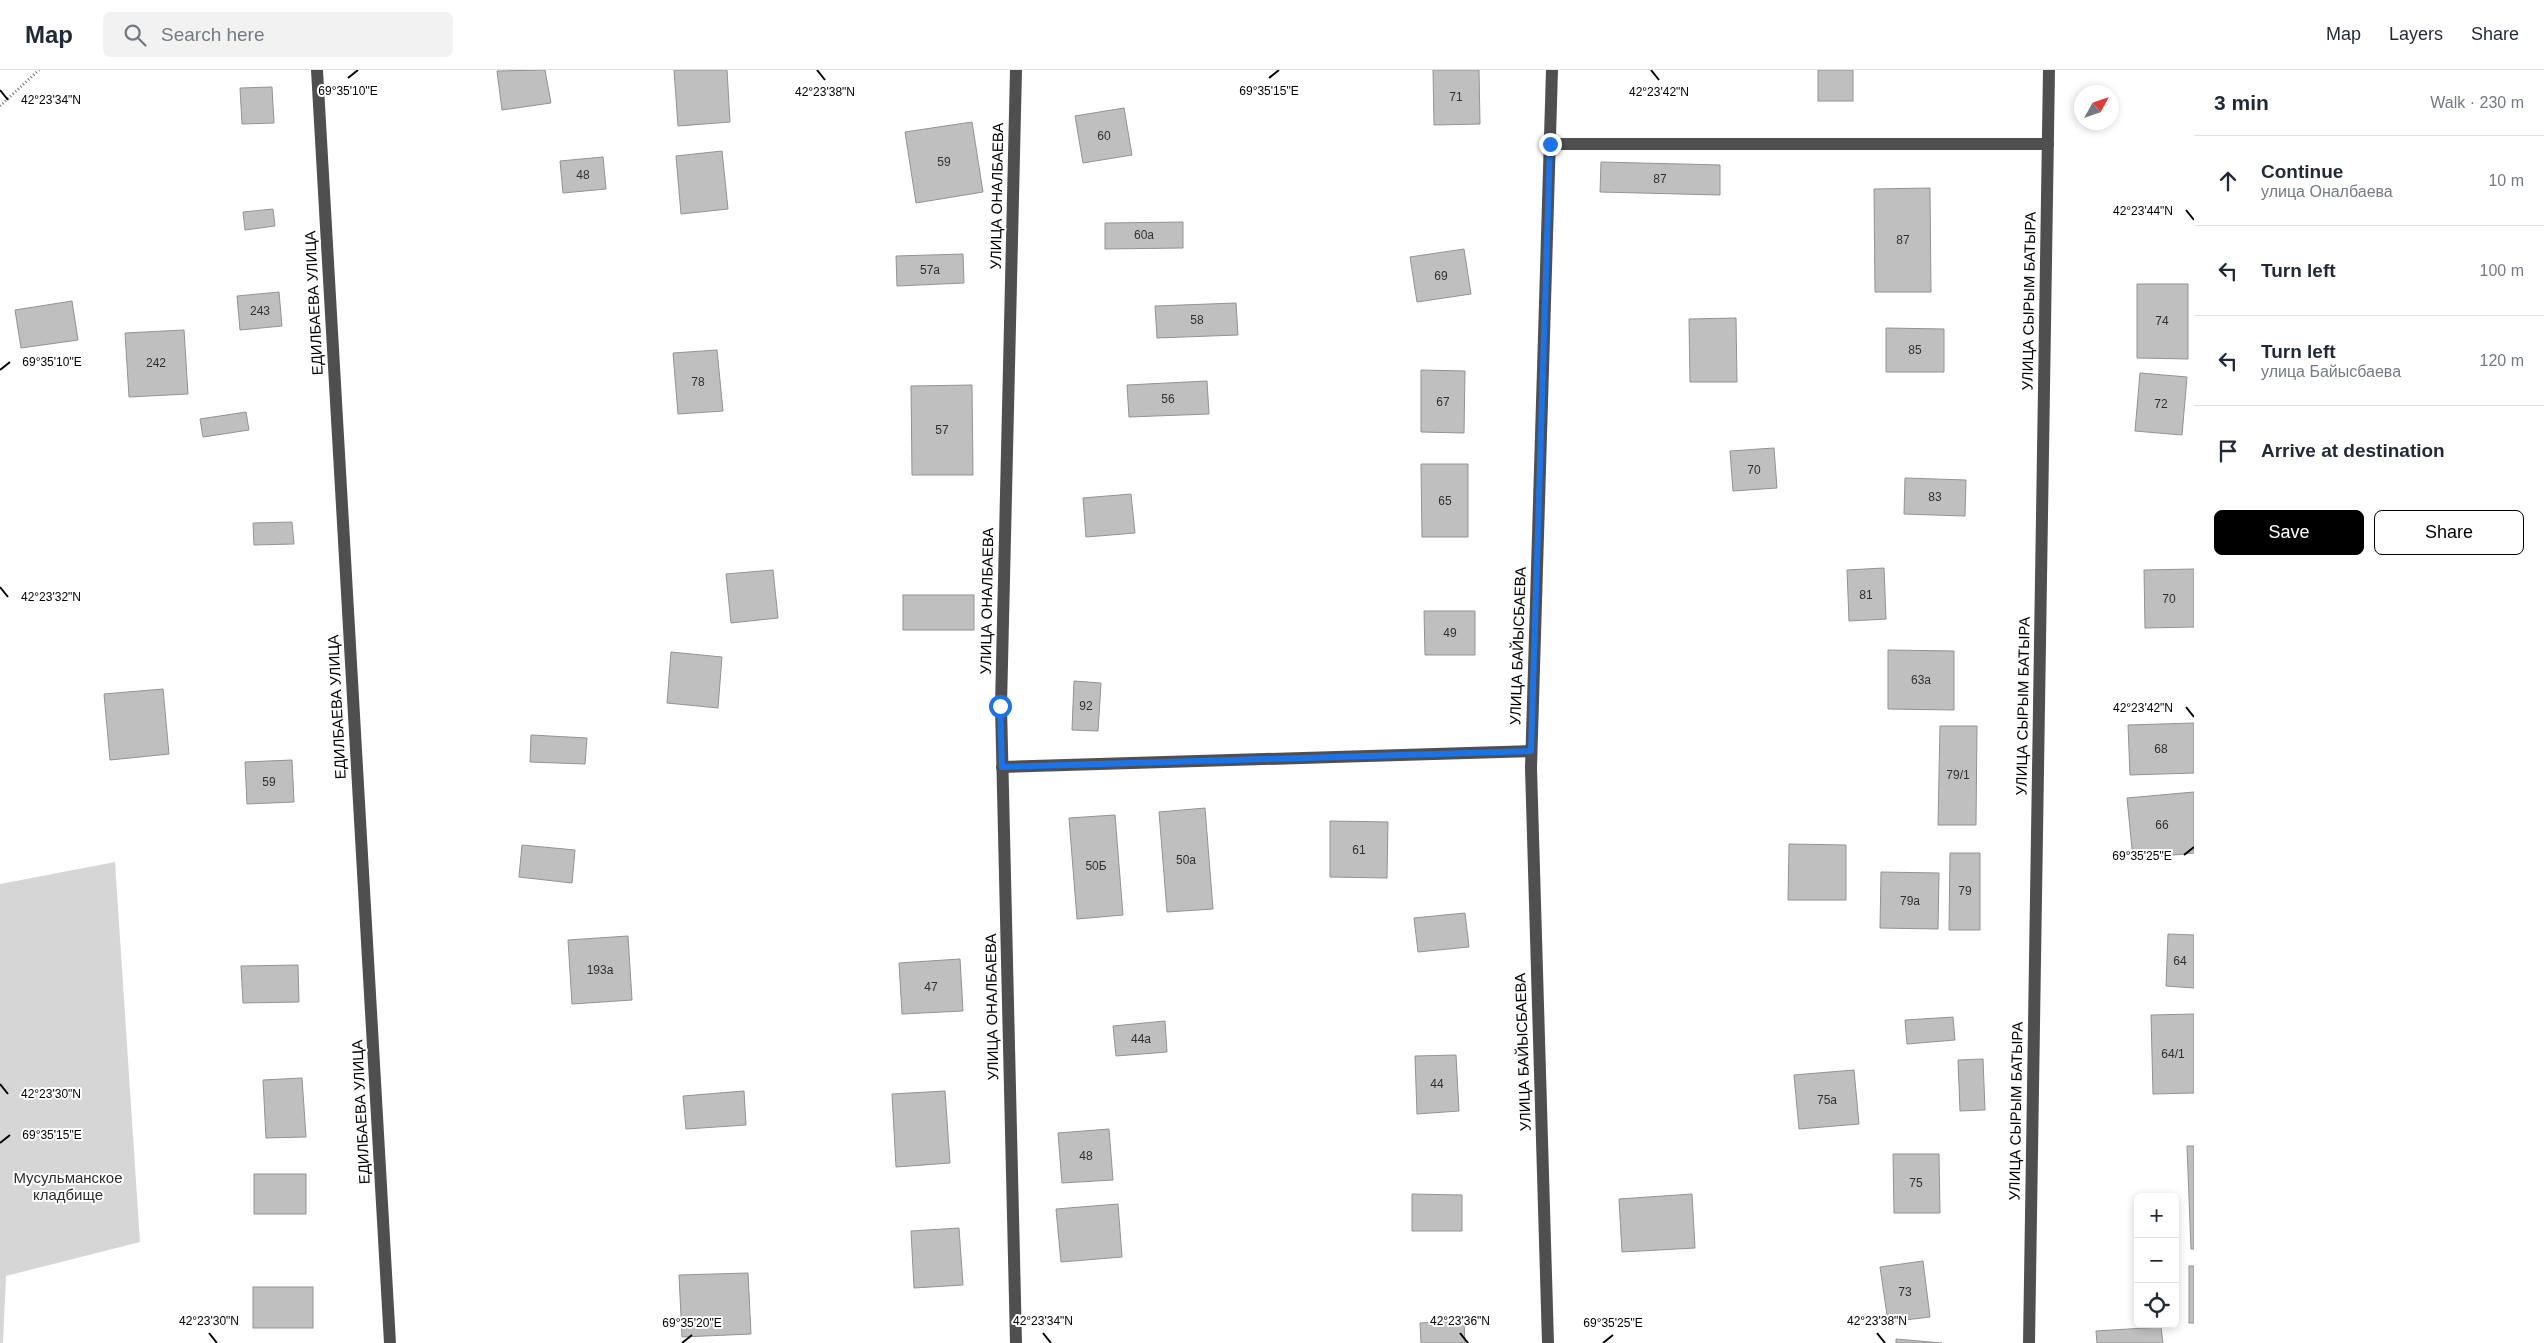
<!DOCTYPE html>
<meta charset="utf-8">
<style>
body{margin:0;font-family:Arial,sans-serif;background:#f2f2f3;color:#1f2937}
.controls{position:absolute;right:15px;bottom:15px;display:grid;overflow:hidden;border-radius:8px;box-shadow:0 2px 8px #0003}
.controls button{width:45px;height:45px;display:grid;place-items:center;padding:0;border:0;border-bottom:1px solid #e0e1e3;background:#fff;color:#1f2937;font:25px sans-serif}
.compass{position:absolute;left:2074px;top:15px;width:45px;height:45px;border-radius:50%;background:#fff;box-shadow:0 2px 8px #0003;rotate:50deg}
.stop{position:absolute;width:15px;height:15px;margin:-11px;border:4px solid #1a73e8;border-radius:50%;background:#fff}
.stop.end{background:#1a73e8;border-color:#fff;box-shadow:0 1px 5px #0008}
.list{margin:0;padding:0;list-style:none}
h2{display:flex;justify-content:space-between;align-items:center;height:65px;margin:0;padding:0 20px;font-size:21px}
h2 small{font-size:16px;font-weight:400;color:#747a83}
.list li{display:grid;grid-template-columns:32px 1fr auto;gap:15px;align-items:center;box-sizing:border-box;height:90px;padding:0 20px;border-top:1px solid #e0e1e3}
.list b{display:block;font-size:19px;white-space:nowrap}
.list p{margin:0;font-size:16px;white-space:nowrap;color:#747a83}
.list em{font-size:16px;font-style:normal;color:#747a83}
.actions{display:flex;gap:10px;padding:15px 20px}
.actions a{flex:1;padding:11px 0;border:1px solid #000;border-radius:8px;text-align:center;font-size:18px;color:#000}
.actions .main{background:#000;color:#fff}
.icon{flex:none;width:28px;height:28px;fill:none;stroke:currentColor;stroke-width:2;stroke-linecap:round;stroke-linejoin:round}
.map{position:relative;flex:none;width:2194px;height:1273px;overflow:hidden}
header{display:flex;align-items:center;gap:30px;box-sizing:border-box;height:70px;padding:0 25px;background:#fff;border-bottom:1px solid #e0e1e3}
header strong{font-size:24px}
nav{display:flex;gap:28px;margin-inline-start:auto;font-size:18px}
.search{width:350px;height:45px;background:#f2f2f3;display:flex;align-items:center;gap:12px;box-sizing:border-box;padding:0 18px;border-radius:8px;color:#747a83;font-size:19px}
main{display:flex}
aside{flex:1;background:#fff}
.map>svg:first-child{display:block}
</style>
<header>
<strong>Map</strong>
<div class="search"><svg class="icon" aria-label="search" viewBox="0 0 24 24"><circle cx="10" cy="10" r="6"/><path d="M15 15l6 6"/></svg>Search here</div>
<nav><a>Map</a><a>Layers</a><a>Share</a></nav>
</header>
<main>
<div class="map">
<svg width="2194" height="1273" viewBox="0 0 2194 1273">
<rect width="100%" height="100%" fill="#fff"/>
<path fill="#d6d6d6" d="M115 792 140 1172 6 1206 3 1273H0V814Z"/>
<g fill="#bfbfbf" stroke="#939393">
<path d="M545 0 551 33 502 40 497 1Z"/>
<path d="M674 0H727L730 52 678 56Z"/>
<path d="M1433 0H1479L1480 54 1434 55Z"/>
<rect x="1818" y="0" width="35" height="31"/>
<path d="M272 17 274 53 242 54 240 18Z"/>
<path d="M1124 38 1132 85 1083 93 1075 46Z"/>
<path d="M972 52 983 122 916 133 905 62Z"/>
<path d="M722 81 728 139 681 144 676 86Z"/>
<path d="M603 87 606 119 563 123 560 91Z"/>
<path d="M1601 92 1720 95V125L1600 122Z"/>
<path d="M1930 118 1931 222H1875L1874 119Z"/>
<path d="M273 139 275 156 245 160 243 142Z"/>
<path d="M1183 152V178L1105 179V153Z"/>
<path d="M1464 179 1471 224 1417 232 1410 187Z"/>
<path d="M963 184 964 213 897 216 896 186Z"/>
<path d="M2137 214H2188V289L2137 288Z"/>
<path d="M279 222 282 256 240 260 237 226Z"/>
<path d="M72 231 78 270 21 278 15 240Z"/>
<path d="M1236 233 1238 265 1157 268 1155 236Z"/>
<path d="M1736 248 1737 312H1690L1689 249Z"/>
<path d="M1886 258 1944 259V302H1886Z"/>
<path d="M184 260 188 324 129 327 125 263Z"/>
<path d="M717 280 723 341 678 344 673 283Z"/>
<path d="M1421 300 1465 301 1464 363 1421 362Z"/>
<path d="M2140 303 2187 307 2182 365 2135 361Z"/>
<path d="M1207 311 1209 344 1129 347 1127 315Z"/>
<path d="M972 315 973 405H912L911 316Z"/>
<path d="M246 342 249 360 203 367 200 349Z"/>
<path d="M1774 378 1777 418 1733 421 1730 381Z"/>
<path d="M1421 394H1468V467H1422Z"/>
<path d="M1905 408 1966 410 1965 446 1904 444Z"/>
<path d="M1131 424 1135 463 1086 467 1083 428Z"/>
<path d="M292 452 294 474 254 475 253 453Z"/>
<path d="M1884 498 1886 549 1849 551 1847 500Z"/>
<path d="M2194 499V557L2145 558 2144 500Z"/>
<path d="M773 500 778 548 731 553 726 504Z"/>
<rect x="903" y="525" width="71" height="35"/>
<path d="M1424 541H1475V585H1425Z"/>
<path d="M1888 580 1954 581V640L1888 639Z"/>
<path d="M671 582 722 587 718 638 667 633Z"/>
<path d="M1074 611 1101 613 1098 661 1072 660Z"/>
<path d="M163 619 169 684 110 690 104 624Z"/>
<path d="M2194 653V703L2130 705 2128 655Z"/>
<path d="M1940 656H1977L1976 755H1938Z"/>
<path d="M531 665 587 668 585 694 530 692Z"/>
<path d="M292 690 294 732 247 734 245 692Z"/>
<path d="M2194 722V783L2133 789 2127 728Z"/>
<path d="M1205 738 1213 839 1167 842 1159 742Z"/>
<path d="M1115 745 1123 845 1077 849 1069 748Z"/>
<path d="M1330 751 1388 752 1387 808 1330 807Z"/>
<path d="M1789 774 1846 775V830H1788Z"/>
<path d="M522 775 575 780 572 813 519 807Z"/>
<path d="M1950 783H1980V860H1949Z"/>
<path d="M1881 802 1939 803 1938 859 1880 858Z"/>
<path d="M1465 843 1469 877 1418 882 1414 848Z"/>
<path d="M2168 864 2194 865V918L2166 916Z"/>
<path d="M628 866 632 930 572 934 568 870Z"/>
<path d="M960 889 963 941 902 944 899 893Z"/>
<path d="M298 895 299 932 243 933 241 896Z"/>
<path d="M2194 944V1023L2153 1024 2151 945Z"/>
<path d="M1953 947 1955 970 1907 974 1905 950Z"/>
<path d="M1165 951 1167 982 1116 986 1113 956Z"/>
<path d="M1456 985 1459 1041 1417 1044 1415 986Z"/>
<path d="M1983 989 1985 1040 1960 1041 1958 990Z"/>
<path d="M1854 1000 1859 1054 1799 1059 1794 1005Z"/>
<path d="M302 1008 306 1067 266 1068 263 1010Z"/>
<path d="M744 1021 746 1055 686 1059 683 1026Z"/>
<path d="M945 1021 950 1093 896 1097 892 1024Z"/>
<path d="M1109 1059 1113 1110 1062 1113 1058 1063Z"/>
<path d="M2187 1076H2194V1179H2191Z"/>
<path d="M1893 1084H1939L1940 1143H1894Z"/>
<rect x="254" y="1104" width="52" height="40"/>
<path d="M1412 1124 1462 1125V1161H1412Z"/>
<path d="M1692 1124 1695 1178 1622 1182 1619 1129Z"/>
<path d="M1118 1134 1122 1187 1061 1192 1056 1139Z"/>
<path d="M959 1158 963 1215 914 1218 911 1161Z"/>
<path d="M1923 1191 1930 1247 1888 1252 1880 1197Z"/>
<rect x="2189" y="1196" width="5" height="57"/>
<path d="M748 1203 751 1264 682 1267 679 1205Z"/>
<rect x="253" y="1217" width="60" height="41"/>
<path d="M1464 1251 1465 1273H1421L1420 1253Z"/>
<path d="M2161 1257 2163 1273H2097L2096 1261Z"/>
<path d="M1896 1269 1942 1273H1896Z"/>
</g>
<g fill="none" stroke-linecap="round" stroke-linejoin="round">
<path stroke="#717171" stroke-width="3" stroke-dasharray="1 2.5" stroke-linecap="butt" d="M0 36 39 0"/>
<g stroke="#4f4f4f" stroke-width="12">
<path d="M317 0 390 1273"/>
<path d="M1550 74H2048"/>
<path d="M1002 697 1531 681"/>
<path d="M1016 1273 1001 636 1016 0"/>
<path d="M1548 1273 1531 698 1552 0"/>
<path d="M2029 1273 2049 0"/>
</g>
</g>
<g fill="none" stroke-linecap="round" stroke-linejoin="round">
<path stroke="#1a73e8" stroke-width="6" d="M1000 636 1002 697 1531 681 1550 74"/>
</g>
<path fill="none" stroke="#000" stroke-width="2" d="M817 0 825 10M1651 0 1659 10M348 8 358 0M1269 8 1279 0M0 20 8 30M2186 140 2194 150M0 300 10 292M0 517 8 527M2186 637 2194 647M2184 785 2194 777M0 1014 8 1024M0 1073 10 1065M209 1263 217 1273M1043 1263 1051 1273M1460 1263 1468 1273M1877 1263 1885 1273M682 1273 692 1265M1603 1273 1613 1265"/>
<g text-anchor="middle" stroke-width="4" stroke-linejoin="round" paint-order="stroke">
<g font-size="12" fill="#303030">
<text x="1456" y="31">71</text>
<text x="1104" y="70">60</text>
<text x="944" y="96">59</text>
<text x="583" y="109">48</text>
<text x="1660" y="113">87</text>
<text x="1144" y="169">60а</text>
<text x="1903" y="174">87</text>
<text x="930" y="204">57а</text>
<text x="1441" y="210">69</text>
<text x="260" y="245">243</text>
<text x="1197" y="254">58</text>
<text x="2162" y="255">74</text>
<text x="1915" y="284">85</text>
<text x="156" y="297">242</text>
<text x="698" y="316">78</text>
<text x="1168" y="333">56</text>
<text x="1443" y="336">67</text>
<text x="2161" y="338">72</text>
<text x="942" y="364">57</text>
<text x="1754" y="404">70</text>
<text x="1935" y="431">83</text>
<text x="1445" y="435">65</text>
<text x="1866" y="529">81</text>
<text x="2169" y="533">70</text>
<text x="1450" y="567">49</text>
<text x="1921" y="614">63а</text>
<text x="1086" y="640">92</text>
<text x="2161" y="683">68</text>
<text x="1958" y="709">79/1</text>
<text x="269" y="716">59</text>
<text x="2162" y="759">66</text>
<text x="1359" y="784">61</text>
<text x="1186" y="794">50а</text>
<text x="1096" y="800">50Б</text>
<text x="1965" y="825">79</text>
<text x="1910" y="835">79а</text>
<text x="2180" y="895">64</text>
<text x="600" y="904">193а</text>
<text x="931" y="921">47</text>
<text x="1141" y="973">44а</text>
<text x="2173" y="988">64/1</text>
<text x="1437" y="1018">44</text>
<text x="1827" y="1034">75а</text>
<text x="1086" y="1090">48</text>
<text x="1916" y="1117">75</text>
<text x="1905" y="1226">73</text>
</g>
<g font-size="15" fill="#000" stroke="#fff">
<text transform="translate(997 126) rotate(-89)" y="5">УЛИЦА ОНАЛБАЕВА</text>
<text transform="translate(2029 231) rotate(-89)" y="5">УЛИЦА СЫРЫМ БАТЫРА</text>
<text transform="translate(314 233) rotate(-93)" y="5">ЕДИЛБАЕВА УЛИЦА</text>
<text transform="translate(987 531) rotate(-89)" y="5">УЛИЦА ОНАЛБАЕВА</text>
<text transform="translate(1518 576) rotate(-88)" y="5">УЛИЦА БАЙЫСБАЕВА</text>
<text transform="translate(2023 636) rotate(-89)" y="5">УЛИЦА СЫРЫМ БАТЫРА</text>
<text transform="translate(337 637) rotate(-93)" y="5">ЕДИЛБАЕВА УЛИЦА</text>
<text transform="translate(992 937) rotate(-91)" y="5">УЛИЦА ОНАЛБАЕВА</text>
<text transform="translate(1523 982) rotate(-92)" y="5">УЛИЦА БАЙЫСБАЕВА</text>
<text transform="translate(2016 1041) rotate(-89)" y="5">УЛИЦА СЫРЫМ БАТЫРА</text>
<text transform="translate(361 1042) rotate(-93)" y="5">ЕДИЛБАЕВА УЛИЦА</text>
</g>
<g font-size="15" fill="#2d2d2d" stroke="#fff">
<text x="68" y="1113">Мусульманское<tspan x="68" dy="17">кладбище</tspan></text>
</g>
</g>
<g font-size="12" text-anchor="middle" fill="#000" stroke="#fff" stroke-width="4" stroke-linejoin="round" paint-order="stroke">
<text x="348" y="25">69°35'10"E</text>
<text x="1269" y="25">69°35'15"E</text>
<text x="825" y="26">42°23'38"N</text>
<text x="1659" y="26">42°23'42"N</text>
<text x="51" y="34">42°23'34"N</text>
<text x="2143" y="145">42°23'44"N</text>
<text x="52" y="296">69°35'10"E</text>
<text x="51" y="531">42°23'32"N</text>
<text x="2143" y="642">42°23'42"N</text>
<text x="2142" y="790">69°35'25"E</text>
<text x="51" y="1028">42°23'30"N</text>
<text x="52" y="1069">69°35'15"E</text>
<text x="209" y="1255">42°23'30"N</text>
<text x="1043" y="1255">42°23'34"N</text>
<text x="1460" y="1255">42°23'36"N</text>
<text x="1877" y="1255">42°23'38"N</text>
<text x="692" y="1257">69°35'20"E</text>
<text x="1613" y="1257">69°35'25"E</text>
</g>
</svg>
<div class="controls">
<button>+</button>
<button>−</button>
<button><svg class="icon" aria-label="locate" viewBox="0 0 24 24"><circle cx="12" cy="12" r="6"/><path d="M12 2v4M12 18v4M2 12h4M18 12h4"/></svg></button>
</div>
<svg class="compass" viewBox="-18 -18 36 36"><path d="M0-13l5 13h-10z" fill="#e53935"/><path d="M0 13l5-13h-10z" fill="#747a83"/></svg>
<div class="stop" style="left:1000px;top:636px"></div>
<div class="stop end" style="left:1550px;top:74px"></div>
</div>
<aside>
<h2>3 min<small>Walk · 230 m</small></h2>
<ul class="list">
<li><svg class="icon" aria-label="ahead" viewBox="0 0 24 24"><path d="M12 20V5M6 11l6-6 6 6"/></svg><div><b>Continue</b><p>улица Оналбаева</p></div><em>10 m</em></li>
<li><svg class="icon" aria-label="left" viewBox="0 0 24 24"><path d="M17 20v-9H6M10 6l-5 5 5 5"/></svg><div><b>Turn left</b></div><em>100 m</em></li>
<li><svg class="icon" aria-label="left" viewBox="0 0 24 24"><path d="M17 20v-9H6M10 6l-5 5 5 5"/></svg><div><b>Turn left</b><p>улица Байысбаева</p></div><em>120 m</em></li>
<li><svg class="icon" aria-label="arrive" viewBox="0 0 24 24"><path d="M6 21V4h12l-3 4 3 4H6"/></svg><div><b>Arrive at destination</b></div></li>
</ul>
<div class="actions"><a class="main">Save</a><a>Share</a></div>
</aside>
</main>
